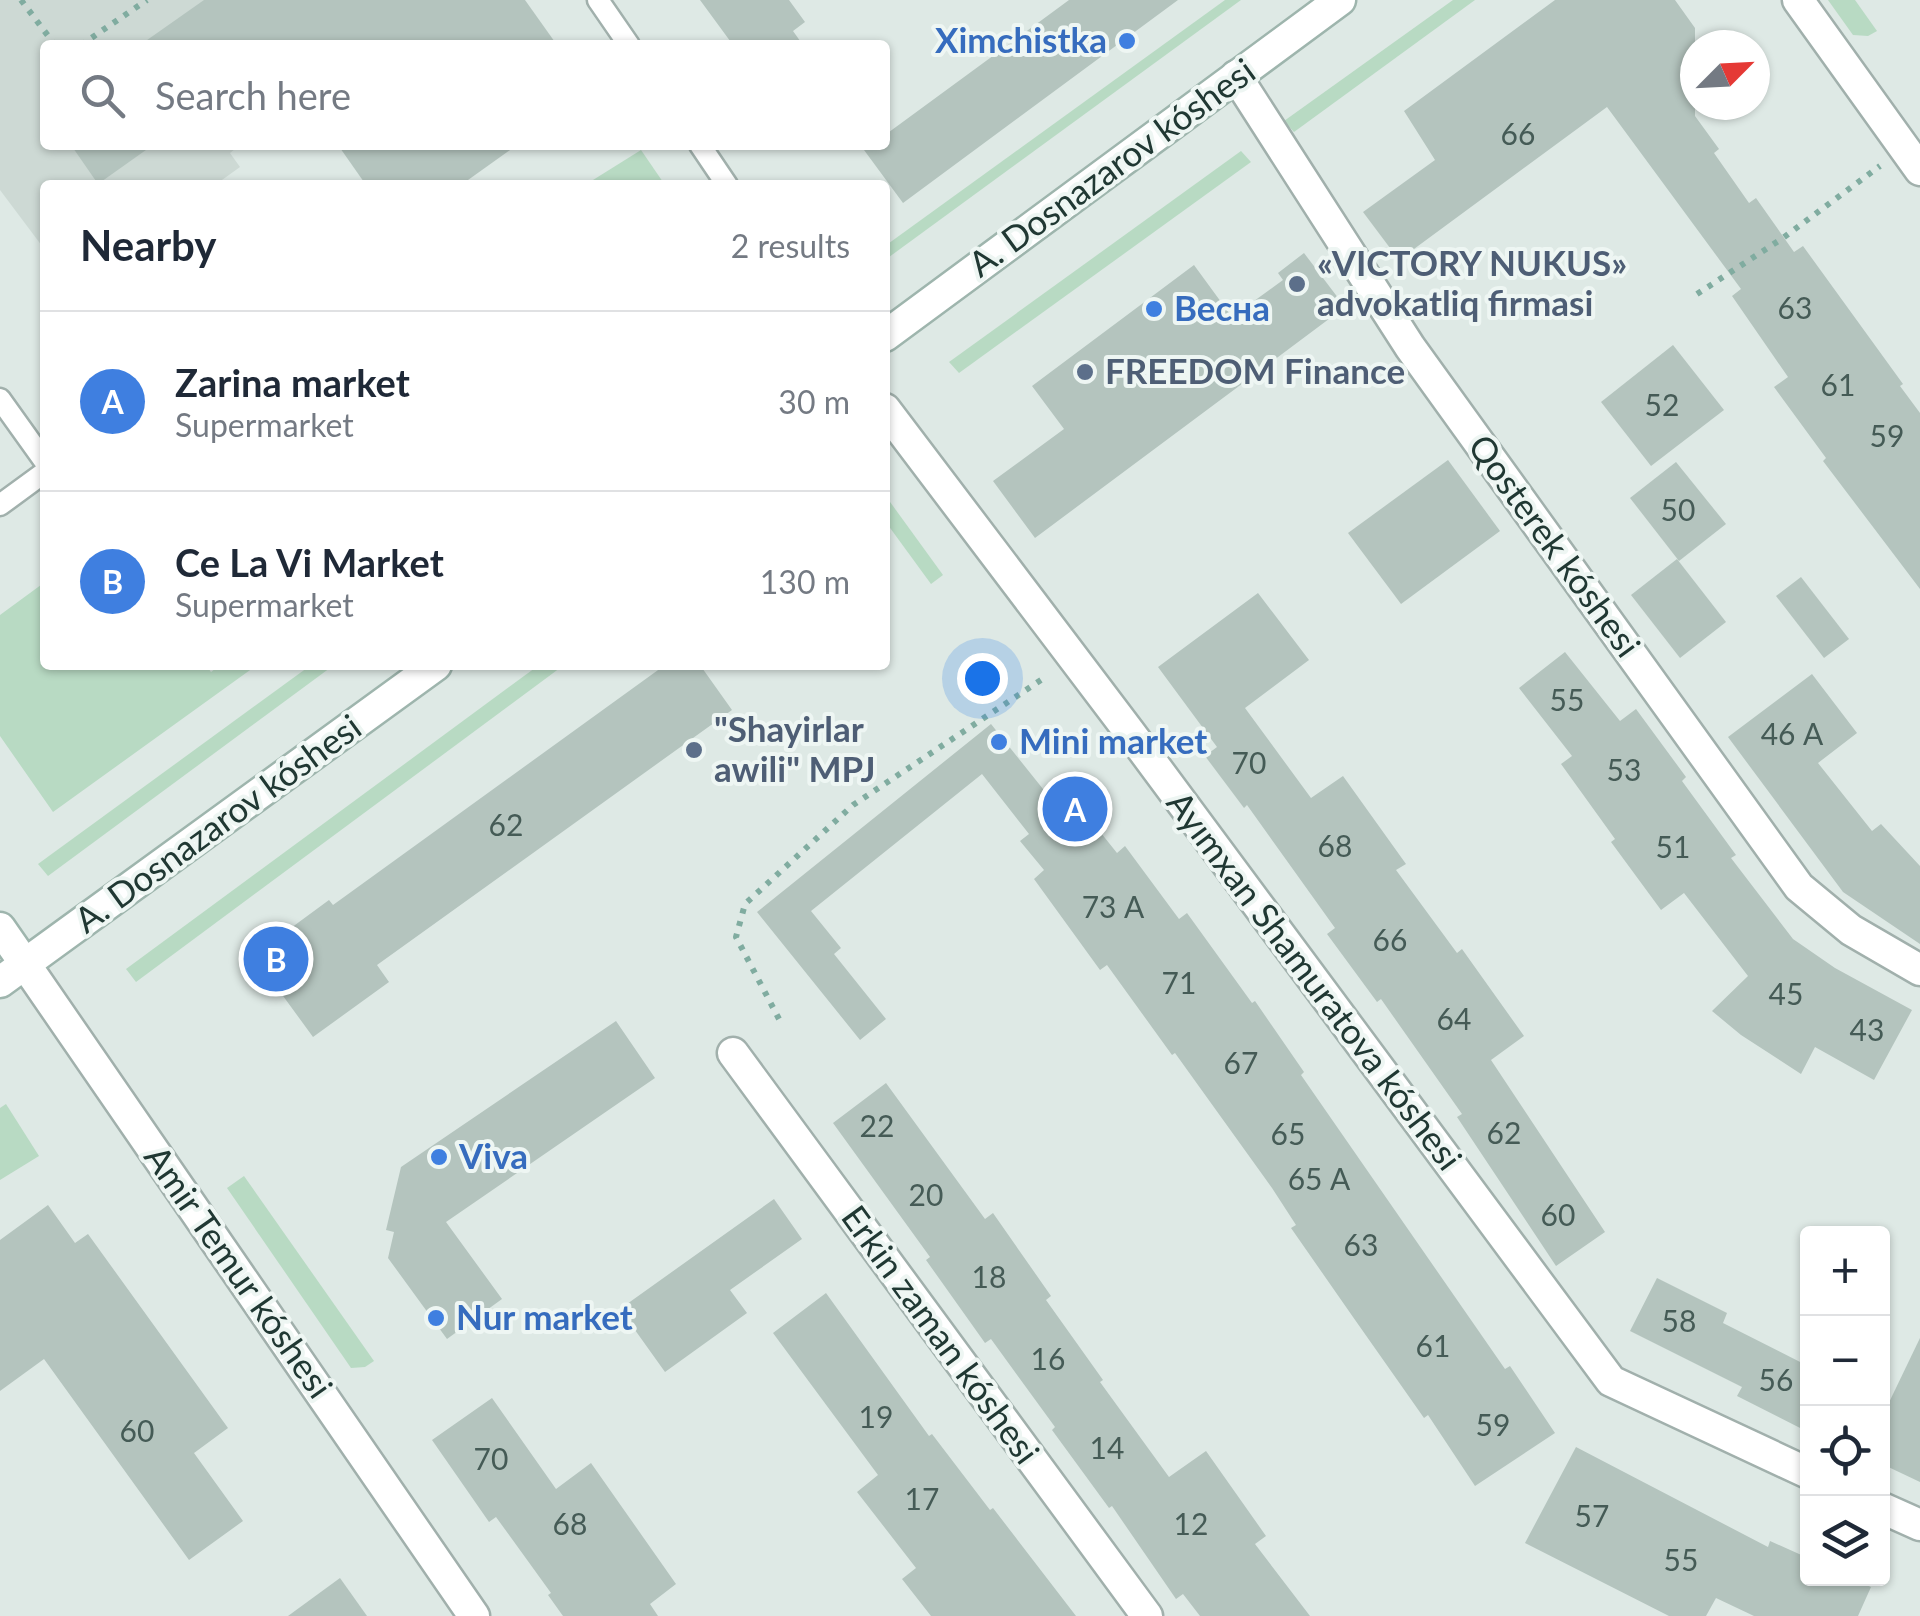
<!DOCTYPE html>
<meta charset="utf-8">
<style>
body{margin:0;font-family:Lato,sans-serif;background:#f6f6f7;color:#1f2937}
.controls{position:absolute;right:30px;bottom:30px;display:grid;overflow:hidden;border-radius:10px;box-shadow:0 2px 8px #0004}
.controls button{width:90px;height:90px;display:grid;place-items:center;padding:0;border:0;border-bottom:2px solid #e0e1e3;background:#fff;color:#1f2937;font:50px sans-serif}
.compass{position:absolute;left:1680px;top:30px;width:90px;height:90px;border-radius:50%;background:#fff;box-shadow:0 2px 8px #0004;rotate:66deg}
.you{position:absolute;left:982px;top:678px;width:35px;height:35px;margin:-25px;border:8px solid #fff;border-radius:50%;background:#1a73e8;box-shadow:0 0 0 15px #1a73e833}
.badge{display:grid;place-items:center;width:65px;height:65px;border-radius:50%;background:#7b5246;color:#fff;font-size:32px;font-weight:700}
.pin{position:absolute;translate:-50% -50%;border:5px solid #fff;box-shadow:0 2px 10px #0006}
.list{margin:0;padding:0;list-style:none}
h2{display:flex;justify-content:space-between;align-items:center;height:130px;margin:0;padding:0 40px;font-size:42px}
h2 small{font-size:32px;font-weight:400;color:#747a83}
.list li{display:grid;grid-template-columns:65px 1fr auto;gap:30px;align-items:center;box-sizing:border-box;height:180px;padding:0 40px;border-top:2px solid #e0e1e3}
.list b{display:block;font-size:38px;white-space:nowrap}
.list p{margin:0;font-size:32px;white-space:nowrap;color:#747a83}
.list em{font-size:32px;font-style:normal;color:#747a83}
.icon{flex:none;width:55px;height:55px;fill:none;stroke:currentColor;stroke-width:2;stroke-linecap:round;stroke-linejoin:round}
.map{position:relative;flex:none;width:1920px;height:1616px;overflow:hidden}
.search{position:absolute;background:#fff;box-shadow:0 2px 8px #0004;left:40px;top:40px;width:850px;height:110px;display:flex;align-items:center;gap:25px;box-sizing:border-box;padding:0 35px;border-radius:10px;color:#747a83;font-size:38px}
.panel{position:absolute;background:#fff;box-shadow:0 2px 8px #0004;left:40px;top:180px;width:850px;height:490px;border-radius:10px}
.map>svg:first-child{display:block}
</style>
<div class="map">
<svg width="1920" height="1616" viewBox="0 0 1920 1616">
<rect width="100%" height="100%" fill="#dee9e5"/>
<path fill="#cdd9d4" d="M0 0H408L347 45H45V145H240L230 153 240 167 215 185H45V250L0 190Z"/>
<g fill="#b8dac3">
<path d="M1225 0H1241L885 260V246Z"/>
<path d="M1453 0H1475L1294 132 1284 121Z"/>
<path d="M1828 0H1855L1877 31 1868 36 1853 35Z"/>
<path d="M641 150 665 185H585Z"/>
<path d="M1241 151 1251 162 959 373 949 362Z"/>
<path d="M885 495 943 575 931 584 885 521Z"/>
<path d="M45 582V665H206L211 672 220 665H257L53 812 0 736V615Z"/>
<path d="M311 665H334L48 876 38 864Z"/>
<path d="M539 665H564L136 982 126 969Z"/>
<path d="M6 1104 39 1156 0 1180V1108Z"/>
<path d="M244 1176 374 1361 365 1367 351 1368 227 1188Z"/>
</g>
<g fill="#b4c4be">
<path d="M204 0H525L557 45H140Z"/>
<path d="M700 0H789L805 22 793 31 803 45H733Z"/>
<path d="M1069 0H1178L903 203 864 150 871 145H885V135Z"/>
<path d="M1555 0H1675L1695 28V116L1719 149 1714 153 1749 203 1756 198 1794 252 1803 246 1903 384 1900 386 1920 413V589L1823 461 1826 458 1774 387 1788 377 1732 296 1741 289 1607 107 1399 260 1363 212 1435 160 1404 111Z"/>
<path d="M71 145H153L98 184Z"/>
<path d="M338 145H517L461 185H366Z"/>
<path d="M1304 253 1345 307 1035 538 993 481 1064 429 1032 386 1194 265 1232 317 1283 280 1278 273Z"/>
<path d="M1673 345 1724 410 1651 466 1601 402Z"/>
<path d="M1448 460 1500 531 1401 604 1348 533Z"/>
<path d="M1676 462 1726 524 1679 561 1630 498Z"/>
<path d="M1677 559 1726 622 1680 658 1631 595Z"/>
<path d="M1801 577 1849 639 1824 658 1776 596Z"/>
<path d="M1258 593 1309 660 1245 708 1311 798 1343 776 1406 864 1396 870 1457 953 1462 949 1524 1036 1491 1060 1605 1232 1556 1266 1457 1117 1462 1114 1381 999 1377 1002 1327 934 1335 928 1247 805 1244 808 1205 756 1217 747 1158 667Z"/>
<path d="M1565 652 1620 721 1636 709 1686 777 1682 781 1736 855 1731 858 1793 939 1835 968 1912 1010 1874 1080 1815 1047 1801 1074 1741 1035 1712 1011 1748 976 1684 893 1661 910 1611 842 1615 839 1561 764 1572 756 1519 688Z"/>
<path d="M665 665H700L732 710 377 965 389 982 313 1037 259 963 261 950 329 900 333 905Z"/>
<path d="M1812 674 1857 733 1818 763 1872 831 1881 824 1920 866V944L1843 892 1728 737Z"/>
<path d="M991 724 1059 809 1073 798 1117 853 1125 846 1179 919 1187 913 1252 1003 1255 1001 1304 1072 1301 1075 1505 1369 1510 1366 1555 1433 1475 1486 1428 1415 1424 1418 1353 1317 1291 1228 1296 1225 1272 1188 1175 1053 1172 1055 1107 965 1100 970 1034 879 1044 870 1020 841 1029 834 982 774 811 911 841 948 834 954 886 1019 860 1040 757 912Z"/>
<path d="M616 1021 655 1078 446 1222 502 1299 447 1339 388 1258 394 1232 386 1230 401 1167Z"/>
<path d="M886 1083 985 1219 993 1213 1051 1296 1046 1300 1103 1380 1100 1382 1169 1477 1206 1451 1266 1536 1255 1544 1310 1616H1200L1183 1594 1176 1599 1112 1506 1109 1508 1052 1430 1055 1427 991 1339 985 1343 926 1260 930 1257 833 1123Z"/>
<path d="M774 1199 802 1239 730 1290 747 1313 665 1372 620 1309Z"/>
<path d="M48 1205 75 1243 88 1234 228 1428 194 1453 243 1521 189 1560 44 1359 0 1391V1240Z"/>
<path d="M1657 1278 1727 1313 1723 1323 1808 1366V1432L1737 1396 1742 1387 1630 1331Z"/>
<path d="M826 1293 929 1436 932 1434 990 1510 993 1508 1076 1616H931L902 1579 916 1568 857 1492 878 1475 773 1333Z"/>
<path d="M1920 1338V1482L1882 1464V1417Z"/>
<path d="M492 1398 556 1489 591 1463 676 1584 650 1604 658 1616H563L548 1595 551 1593 496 1517 489 1522 432 1440Z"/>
<path d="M1576 1447 1768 1547 1770 1541 1808 1558V1578H1852L1871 1587 1858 1616H1754L1716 1598 1706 1616H1669L1525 1543Z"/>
<path d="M340 1578 367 1616H288Z"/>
</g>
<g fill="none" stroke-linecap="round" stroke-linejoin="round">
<defs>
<g id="service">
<path d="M598 0 629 45"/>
<path d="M700 145 727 185"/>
<path d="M0 399 45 462"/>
<path d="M0 505 45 472"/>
</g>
<g id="minor">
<path d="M1798 0 1920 170"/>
<path d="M1236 76 1410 347 1799 887 1851 930 1920 970"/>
<path d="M885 409 1131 734 1611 1381 1808 1473"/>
<path d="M733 1053 1147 1616"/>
<path d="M1882 1508 1920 1525"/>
</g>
<path id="tertiary" d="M25 964 474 1616"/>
<g id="secondary">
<path d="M885 336 1340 0"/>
<path d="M0 928 25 964"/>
<path d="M0 982 436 665"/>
</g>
</defs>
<use href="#service" stroke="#a1b0ac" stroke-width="25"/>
<use href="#minor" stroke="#a1b0ac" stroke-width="35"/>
<use href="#tertiary" stroke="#a1b0ac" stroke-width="35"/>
<use href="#secondary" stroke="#9eb5ad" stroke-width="35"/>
<g stroke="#80aca0" stroke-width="6" stroke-dasharray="5 8" stroke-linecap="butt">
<path d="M21 0 55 45"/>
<path d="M81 45 147 0"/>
<path d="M1697 294 1783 238 1880 166"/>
<path d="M779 1019 736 937 745 904 853 805 1047 676"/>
</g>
<use href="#service" stroke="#fff" stroke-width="20"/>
<use href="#minor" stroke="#fff" stroke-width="30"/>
<use href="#tertiary" stroke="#fff" stroke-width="30"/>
<use href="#secondary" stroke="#fff" stroke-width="30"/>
</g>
<g fill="#3f7fe0" stroke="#eef6f3" stroke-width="4">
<circle cx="1127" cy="41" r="10"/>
<circle cx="1154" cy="309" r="10"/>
<circle cx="999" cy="742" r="10"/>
<circle cx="439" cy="1157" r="10"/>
<circle cx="436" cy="1318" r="10"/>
</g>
<g fill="#5c6f8a" stroke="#eef6f3" stroke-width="4">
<circle cx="1297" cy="284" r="10"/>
<circle cx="1085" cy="372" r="10"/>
<circle cx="694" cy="750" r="10"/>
</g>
<g text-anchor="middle" stroke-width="8" stroke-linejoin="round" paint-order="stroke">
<g font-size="30" fill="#455b56">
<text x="1518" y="145">66</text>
<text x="1795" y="319">63</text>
<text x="1838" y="396">61</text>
<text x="1662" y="416">52</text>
<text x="1887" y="447">59</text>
<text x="1678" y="521">50</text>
<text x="1567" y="711">55</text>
<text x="1792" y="745">46 А</text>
<text x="1249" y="774">70</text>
<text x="1624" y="781">53</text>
<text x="506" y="836">62</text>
<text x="1335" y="857">68</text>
<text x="1673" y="858">51</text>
<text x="1113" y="918">73 А</text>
<text x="1390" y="951">66</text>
<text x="1179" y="994">71</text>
<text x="1786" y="1005">45</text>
<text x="1454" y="1030">64</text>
<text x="1867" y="1041">43</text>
<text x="1241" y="1074">67</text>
<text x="877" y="1137">22</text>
<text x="1504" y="1144">62</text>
<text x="1288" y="1145">65</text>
<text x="1319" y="1190">65 А</text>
<text x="926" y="1206">20</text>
<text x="1558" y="1226">60</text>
<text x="1361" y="1256">63</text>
<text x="989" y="1288">18</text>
<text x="1679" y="1332">58</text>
<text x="1433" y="1357">61</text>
<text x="1048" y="1370">16</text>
<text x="1776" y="1391">56</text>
<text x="876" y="1428">19</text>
<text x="1493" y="1436">59</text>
<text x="137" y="1442">60</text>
<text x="1107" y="1459">14</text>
<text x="491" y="1470">70</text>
<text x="922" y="1510">17</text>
<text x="1592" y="1527">57</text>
<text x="570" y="1535">68</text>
<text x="1191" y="1535">12</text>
<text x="1681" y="1571">55</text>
</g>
<g font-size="35" font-weight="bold" fill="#366cbe" stroke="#eef6f3" text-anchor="start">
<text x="1107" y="53" text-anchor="end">Ximchistka</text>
<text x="1174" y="321">Весна</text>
<text x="1019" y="754">Mini market</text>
<text x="459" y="1169">Viva</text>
<text x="456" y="1330">Nur market</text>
</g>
<g font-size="35" fill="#203833" stroke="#eef6f3">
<text transform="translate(1112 168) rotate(-36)" y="12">A. Dosnazarov kóshesi</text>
<text transform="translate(1554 546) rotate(54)" y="12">Qosterek kóshesi</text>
<text transform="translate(218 824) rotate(-36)" y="12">A. Dosnazarov kóshesi</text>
<text transform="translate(1314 981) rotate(53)" y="12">Ayımxan Shamuratova kóshesi</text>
<text transform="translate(238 1272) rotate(55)" y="12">Amir Temur kóshesi</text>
<text transform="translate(940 1335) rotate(54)" y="12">Erkin zaman kóshesi</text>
</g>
<g font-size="35" font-weight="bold" fill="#4e5e75" stroke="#eef6f3" text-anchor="start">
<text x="1317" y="276">«VICTORY NUKUS»<tspan x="1317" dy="40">advokatliq firmasi</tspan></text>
<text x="1105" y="384">FREEDOM Finance</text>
<text x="714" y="742">"Shayirlar<tspan x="714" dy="40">awili" MPJ</tspan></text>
</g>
</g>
</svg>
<div class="controls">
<button>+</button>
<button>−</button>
<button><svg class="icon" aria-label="locate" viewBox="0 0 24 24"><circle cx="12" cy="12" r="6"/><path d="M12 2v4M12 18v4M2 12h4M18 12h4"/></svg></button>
<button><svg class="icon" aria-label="layers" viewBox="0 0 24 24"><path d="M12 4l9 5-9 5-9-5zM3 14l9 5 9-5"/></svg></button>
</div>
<svg class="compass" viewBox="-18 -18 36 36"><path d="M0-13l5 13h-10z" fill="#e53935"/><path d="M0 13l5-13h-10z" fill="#747a83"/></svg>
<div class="you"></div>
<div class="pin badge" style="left:1075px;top:809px;background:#3f7fe0">A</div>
<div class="pin badge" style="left:276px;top:959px;background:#3f7fe0">B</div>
<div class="search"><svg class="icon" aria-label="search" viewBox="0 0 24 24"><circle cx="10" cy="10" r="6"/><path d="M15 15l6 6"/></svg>Search here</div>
<section class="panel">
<h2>Nearby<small>2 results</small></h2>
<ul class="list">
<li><span class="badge" style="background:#3f7fe0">A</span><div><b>Zarina market</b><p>Supermarket</p></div><em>30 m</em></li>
<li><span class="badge" style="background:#3f7fe0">B</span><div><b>Ce La Vi Market</b><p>Supermarket</p></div><em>130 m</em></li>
</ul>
</section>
</div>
